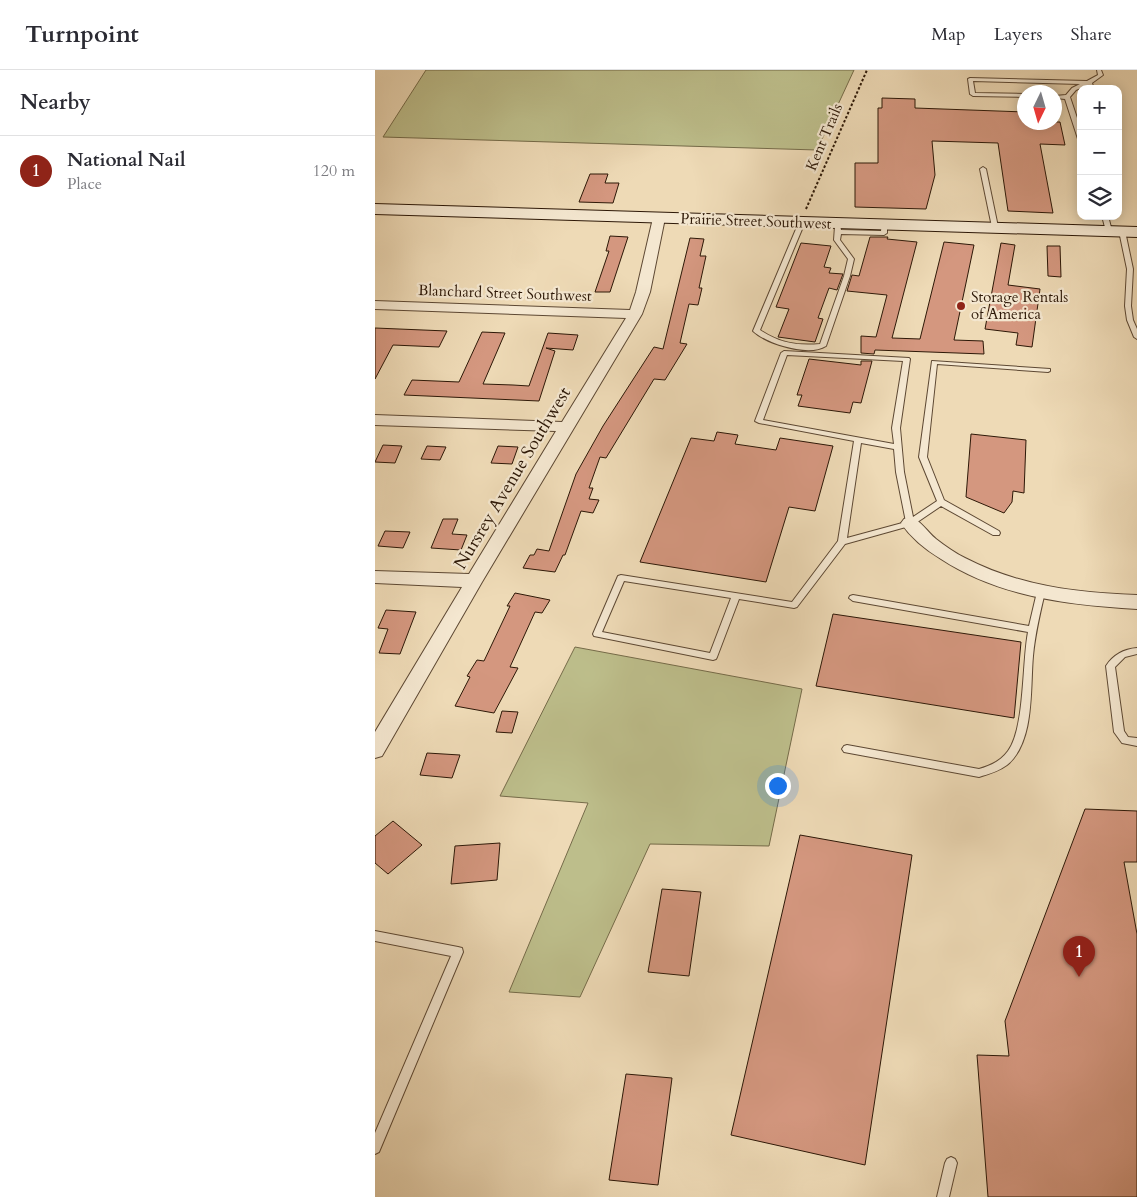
<!DOCTYPE html>
<meta charset="utf-8">
<style>
body{margin:0;font-family:Cardo,serif;background:#f2f2f3;color:#2b2b33}
.controls{position:absolute;right:15px;top:15px;display:grid;overflow:hidden;border-radius:10px;box-shadow:0 2px 12px #0003}
.controls button{width:45px;height:45px;display:grid;place-items:center;padding:0;border:0;border-bottom:1px solid #e1e1e2;background:#fff;color:#2b2b33;font:25px sans-serif}
.compass{position:absolute;left:642px;top:15px;width:45px;height:45px;border-radius:50%;background:#fff;box-shadow:0 2px 12px #0003;rotate:185deg}
.you{position:absolute;left:402px;top:715px;width:18px;height:18px;margin:-12px;border:4px solid #fff;border-radius:50%;background:#1a73e8;box-shadow:0 0 0 8px #1a73e833}
.badge{display:grid;place-items:center;width:32px;height:32px;border-radius:50%;background:#8f2418;color:#fff;font-size:16px;font-weight:700}
.pin{position:absolute;translate:-50% -41px;filter:drop-shadow(0 1px 2px #0008)}
.pin::after{content:'';position:absolute;top:26px;width:18px;height:15px;background:inherit;clip-path:polygon(0 0,100% 0,50% 100%)}
.list{margin:0;padding:0;list-style:none}
h2{display:flex;justify-content:space-between;align-items:center;height:65px;margin:0;padding:0 20px;font-size:21px}
h2 small{font-size:16px;font-weight:400;color:#7c7c81}
.list li{display:grid;grid-template-columns:32px 1fr auto;gap:15px;align-items:center;box-sizing:border-box;height:70px;padding:0 20px;border-top:1px solid #e1e1e2}
.list b{display:block;font-size:19px;white-space:nowrap}
.list p{margin:0;font-size:16px;white-space:nowrap;color:#7c7c81}
.list em{font-size:16px;font-style:normal;color:#7c7c81}
.icon{flex:none;width:28px;height:28px;fill:none;stroke:currentColor;stroke-width:2;stroke-linecap:round;stroke-linejoin:round}
.map{position:relative;flex:none;width:762px;height:1127px;overflow:hidden}
header{display:flex;align-items:center;gap:30px;box-sizing:border-box;height:70px;padding:0 25px;background:#fff;border-bottom:1px solid #e1e1e2}
header strong{font-size:24px}
nav{display:flex;gap:28px;margin-inline-start:auto;font-size:18px}
main{display:flex}
aside{flex:1;background:#fff}
.map>svg:first-child{display:block}
</style>
<header>
<strong>Turnpoint</strong>
<nav><a>Map</a><a>Layers</a><a>Share</a></nav>
</header>
<main>
<aside>
<h2>Nearby<small></small></h2>
<ul class="list">
<li><span class="badge">1</span><div><b>National Nail</b><p>Place</p></div><em>120 m</em></li>
</ul>
</aside>
<div class="map">
<svg width="762" height="1127" viewBox="0 0 762 1127">
<rect width="100%" height="100%" fill="#eedab6"/>
<filter id="stains"><feTurbulence type="fractalNoise" baseFrequency=".004" numOctaves="4"/><feColorMatrix values="0 0 0 0 .2 0 0 0 0 .09 0 0 0 0 .02 0 0 0 .5 -.17"/></filter>
<radialGradient id="worn" r=".72"><stop offset=".6" stop-color="#630" stop-opacity="0"/><stop offset="1" stop-color="#630" stop-opacity=".3"/></radialGradient>
<g fill="#bdbe8b" stroke="#756b49">
<path d="M51 0H479L442 80 8 67Z"/>
<path d="M200 577 427 619 394 776 275 774 205 927 134 922 213 733 125 726Z"/>
</g>
<g fill="#d4977f" stroke="#2d1807">
<path d="M507 28 540 29V38L650 42V52H685L690 75 665 74 678 143 633 141 623 73 557 71 560 105 551 139 480 137V93H503V38H507Z"/>
<path d="M215 104H233L230 113H244L238 133 204 132Z"/>
<path d="M235 166 253 167 235 222H220L234 181H231Z"/>
<path d="M495 167H513L512 169 542 172 517 268 545 269 569 172 599 175 579 270 608 271 609 284 500 280 499 284 486 283V266L501 267 512 225 472 221 477 205 484 206Z"/>
<path d="M315 168 329 169 325 186H331L324 218H327L323 235 314 234 305 273 312 274 290 310 279 309 231 388 225 387 214 418H218L214 429 224 430 218 443 206 441 190 485H188L180 502 148 498 155 485H159L162 479 174 481 201 404 228 356 279 277 288 279Z"/>
<path d="M426 173 456 176 449 197 456 198 454 203 468 204 462 220 454 218 443 248 448 249 440 272 403 267 414 239 401 237Z"/>
<path d="M626 173 640 175 633 215 665 219 657 277 641 275 643 263 610 259Z"/>
<path d="M672 176H685L686 207 673 206Z"/>
<path d="M0 258 72 261 64 277 18 275 0 309Z"/>
<path d="M107 262 130 263 108 314 138 315 154 316 173 263 203 265 198 280 171 278 180 281 164 331 29 325 37 310 84 312Z"/>
<path d="M434 289 486 295V291H497L486 333 478 332 475 343 423 336 427 325H422Z"/>
<path d="M342 362 363 365 360 374 401 380 405 368 458 376 440 441 414 437 391 512 265 492 316 368 339 371Z"/>
<path d="M596 364 651 370 649 423 638 421 637 432 629 443 591 427Z"/>
<path d="M8 375 27 376 20 393 0 392Z"/>
<path d="M52 376 71 377 65 390 46 389Z"/>
<path d="M123 376 143 377 137 394 116 393Z"/>
<path d="M68 449H83L77 464 92 465 86 480 56 478Z"/>
<path d="M10 461 35 462 28 478 3 476Z"/>
<path d="M140 523 175 530 167 543 160 542 135 597 143 598 119 643 80 636 95 607 92 606 102 590 109 591 135 536H132Z"/>
<path d="M11 540 41 542 25 584 4 583 13 559 3 558Z"/>
<path d="M458 544 646 572 639 648 441 616Z"/>
<path d="M127 641 143 642 137 663 121 662Z"/>
<path d="M52 683 85 685 77 708 45 705Z"/>
<path d="M710 739 762 741V792H749L762 864V1127H613L602 985 634 986 630 951Z"/>
<path d="M18 751 47 775 13 804 0 793V766Z"/>
<path d="M425 765 537 785 490 1095 356 1065Z"/>
<path d="M125 773 122 810 76 814 80 776Z"/>
<path d="M287 819 326 822 314 906 273 902Z"/>
<path d="M251 1004 297 1008 283 1115 234 1110Z"/>
</g>
<g fill="none" stroke-linecap="round" stroke-linejoin="round">
<defs>
<g id="lane">
<path d="M722 0H726L728 5 717 13 719 19H714L713 15 701 20 695 27 706 60V71L703 69 690 29 680 28V26L691 25 697 18 705 14 598 11 600 23 650 24V27L598 26 595 24 593 9 595 8 712 11 723 5Z"/>
<path d="M608 97 611 99 623 157 620 159 617 157 605 99Z"/>
<path d="M727 146H733L737 161 736 162 731 161Z"/>
<path d="M427 150 430 152 385 260C404 273 422 276 445 274L469 206 473 189 459 170 460 156 465 155 466 160 506 161 507 153 512 154V163L509 165 466 164 465 170 479 189 475 206 451 276C434 287 392 274 378 261L424 152Z"/>
<path d="M747 159 750 161 758 199 756 236 758 250 762 259V269L759 267 752 250 750 236 752 199 744 161Z"/>
<path d="M409 281 534 288 535 289 525 358 529 402 538 447 562 431 544 387 557 291 675 299V301L673 302 562 294 552 387 569 430 624 461 625 463 624 465H618L566 436 538 455 470 474 422 537 419 538 364 529 342 587 341 589 338 590 219 566 218 564 243 506 246 505 417 532 463 471 479 371 384 353 380 351 406 283ZM412 285 528 291 517 358 519 374 388 350ZM486 373 519 379 521 402 531 452 472 468ZM249 511 356 528 335 583 227 562Z"/>
<path d="M666 519 670 522C665 543 660 564 658 586 655 618 660 672 632 695 624 701 614 704 604 707L469 682 467 679 469 676 472 675 604 699C615 696 626 691 633 681 650 658 647 593 653 562L478 531 474 528 475 526 478 525 654 556 662 522Z"/>
<path d="M762 578V584L750 587 740 597 749 661 753 667 762 668V676L747 673 739 662 731 596C738 585 749 579 762 578Z"/>
<path d="M0 861 83 877 87 878 88 882 4 1082 0 1084V1063L76 886 0 871Z"/>
<path d="M576 1087 580 1089 582 1093 574 1127H562L570 1093 572 1089Z"/>
</g>
<g id="street">
<path d="M284 144 290 148 275 222 267 244 107 512 7 686 0 688V662L87 517 0 513V501L94 504 181 361 0 355V345L187 352 251 248 0 239V231L255 240 261 222 278 148Z"/>
<path d="M535 447C546 450 552 462 561 469 570 476 580 483 590 488 644 516 702 523 762 525V539C694 535 624 527 566 489 551 480 536 468 526 453L529 449Z"/>
</g>
<path id="secondary" d="M0 134 762 157V167L0 144Z"/>
</defs>
<use href="#lane" stroke="#5d4833" stroke-width="2"/>
<use href="#street" stroke="#5d4833" stroke-width="2"/>
<use href="#secondary" stroke="#2d1807" stroke-width="2"/>
<path stroke="#2d1807" stroke-width="2" stroke-dasharray="2.5 2" stroke-linecap="butt" d="M431 139 492 0"/>
<use href="#lane" fill="#f4e7d0" fill-rule="evenodd"/>
<use href="#street" fill="#f4e7d0" fill-rule="evenodd"/>
<use href="#secondary" fill="#f4e7d0" fill-rule="evenodd"/>
</g>
<circle fill="#8f2418" stroke="#f4e7d0" stroke-width="2" cx="586" cy="236" r="5"/>
<g text-anchor="middle" stroke-width="4.5" stroke-linejoin="round" paint-order="stroke">
<g font-size="15" fill="#2d1807" stroke="#f4e7d0">
<text transform="translate(449 67) rotate(-67)" y="5">Kent Trails</text>
<text transform="translate(381 151) rotate(2)" y="5">Prairie Street Southwest</text>
<text transform="translate(130 223) rotate(2)" y="5">Blanchard Street Southwest</text>
</g>
<g font-size="15" fill="#2d1807" stroke="#f4e7d0" text-anchor="start">
<text x="596" y="232">Storage Rentals<tspan x="596" dy="17">of America</tspan></text>
</g>
<g font-size="18" fill="#2d1807" stroke="#f4e7d0">
<text transform="translate(137 408) rotate(-59)" y="6">Nursrey Avenue Southwest</text>
</g>
</g>
<rect width="100%" height="100%" filter="url(#stains)"/>
<rect width="100%" height="100%" fill="url(#worn)"/>
</svg>
<div class="controls">
<button>+</button>
<button>−</button>
<button><svg class="icon" aria-label="layers" viewBox="0 0 24 24"><path d="M12 4l9 5-9 5-9-5zM3 14l9 5 9-5"/></svg></button>
</div>
<svg class="compass" viewBox="-18 -18 36 36"><path d="M0-13l5 13h-10z" fill="#e53935"/><path d="M0 13l5-13h-10z" fill="#7c7c81"/></svg>
<div class="you"></div>
<div class="pin badge" style="left:704px;top:907px">1</div>
</div>
</main>
